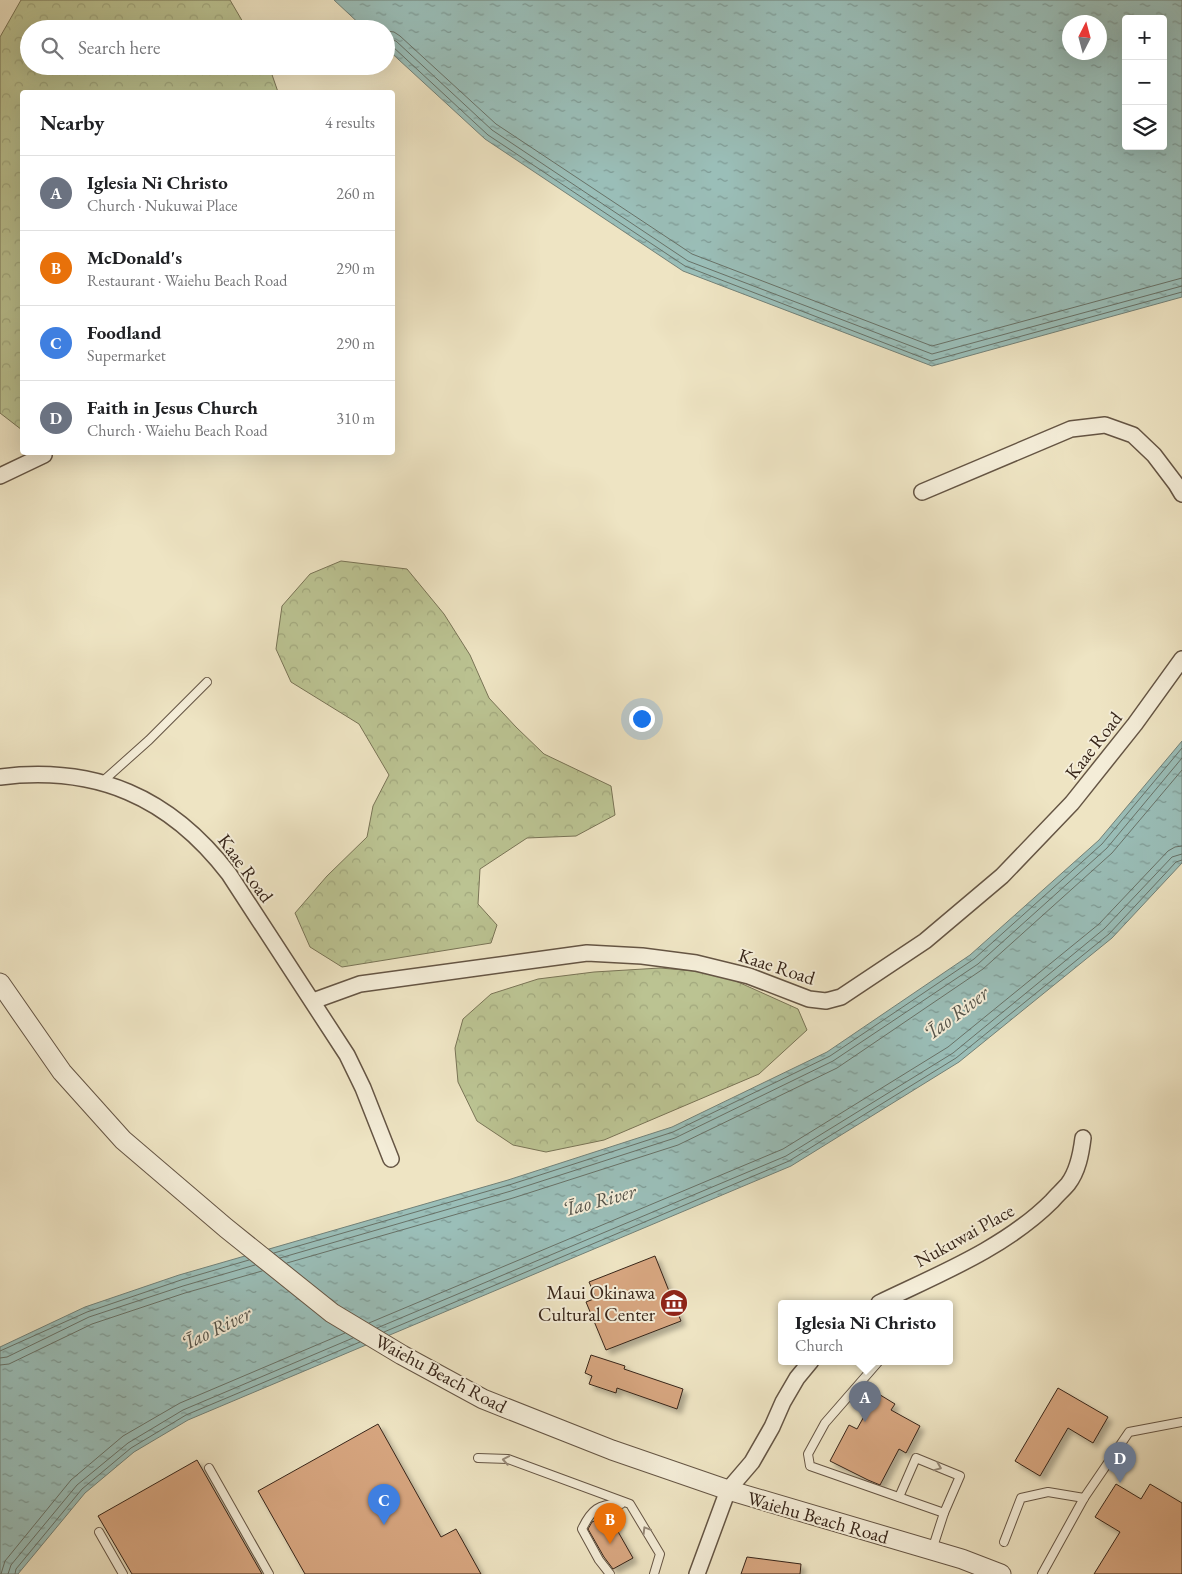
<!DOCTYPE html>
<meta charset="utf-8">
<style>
body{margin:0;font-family:"EB Garamond",serif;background:#f6f6f6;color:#202124}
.controls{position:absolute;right:15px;top:15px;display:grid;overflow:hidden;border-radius:5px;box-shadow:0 5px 20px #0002}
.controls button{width:45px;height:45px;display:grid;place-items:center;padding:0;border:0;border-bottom:1px solid #e0e0e0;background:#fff;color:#202124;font:25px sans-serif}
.compass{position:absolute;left:1062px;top:15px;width:45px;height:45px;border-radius:50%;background:#fff;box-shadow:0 5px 20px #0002;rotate:6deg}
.you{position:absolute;left:641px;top:718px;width:18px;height:18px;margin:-12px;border:4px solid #fff;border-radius:50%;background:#1a73e8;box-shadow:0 0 0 8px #1a73e833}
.badge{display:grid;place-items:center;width:32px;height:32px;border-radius:50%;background:#8f2418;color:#fff;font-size:16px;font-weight:700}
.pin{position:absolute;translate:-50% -41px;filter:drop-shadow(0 1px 2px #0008)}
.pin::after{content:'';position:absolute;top:26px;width:18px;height:15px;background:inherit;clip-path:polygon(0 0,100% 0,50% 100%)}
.popup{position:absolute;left:778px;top:1300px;width:175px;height:65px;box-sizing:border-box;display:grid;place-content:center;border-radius:5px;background:#fff;filter:drop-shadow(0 1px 4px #0005);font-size:16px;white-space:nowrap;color:#757577}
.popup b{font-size:19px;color:#202124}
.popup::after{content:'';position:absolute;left:50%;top:100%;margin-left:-10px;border:10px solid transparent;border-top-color:#fff}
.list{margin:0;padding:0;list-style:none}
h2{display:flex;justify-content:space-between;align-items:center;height:65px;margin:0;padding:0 20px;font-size:21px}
h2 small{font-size:16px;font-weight:400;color:#757577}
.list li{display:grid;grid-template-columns:32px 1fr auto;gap:15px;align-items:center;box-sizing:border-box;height:75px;padding:0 20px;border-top:1px solid #e0e0e0}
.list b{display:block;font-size:19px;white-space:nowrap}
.list p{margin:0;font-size:16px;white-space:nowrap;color:#757577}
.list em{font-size:16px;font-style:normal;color:#757577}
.icon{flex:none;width:28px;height:28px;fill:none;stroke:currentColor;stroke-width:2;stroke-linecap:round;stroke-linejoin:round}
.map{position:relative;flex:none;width:1182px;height:1574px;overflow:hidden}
.search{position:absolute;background:#fff;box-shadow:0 5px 20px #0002;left:20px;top:20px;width:375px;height:55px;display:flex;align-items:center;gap:12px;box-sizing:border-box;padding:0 18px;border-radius:28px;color:#757577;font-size:19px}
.panel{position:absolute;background:#fff;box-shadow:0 5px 20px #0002;left:20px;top:90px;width:375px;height:365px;border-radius:5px}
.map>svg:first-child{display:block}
</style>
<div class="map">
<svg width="1182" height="1574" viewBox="0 0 1182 1574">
<defs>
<pattern id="forest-crowns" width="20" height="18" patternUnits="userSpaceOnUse" patternTransform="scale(1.25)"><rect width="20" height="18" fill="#bbc392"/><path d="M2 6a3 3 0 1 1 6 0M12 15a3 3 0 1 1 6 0" fill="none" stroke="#a1a77d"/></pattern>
<pattern id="water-ripples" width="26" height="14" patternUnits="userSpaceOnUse" patternTransform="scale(1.25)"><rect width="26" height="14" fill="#9abeb8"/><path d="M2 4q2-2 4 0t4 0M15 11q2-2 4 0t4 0" fill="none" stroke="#7e9a95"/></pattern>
<filter id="shadow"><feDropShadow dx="4.5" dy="4.5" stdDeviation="2.5" flood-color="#0004"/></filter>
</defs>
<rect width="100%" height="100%" fill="#eee4c3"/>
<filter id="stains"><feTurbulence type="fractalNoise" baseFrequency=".004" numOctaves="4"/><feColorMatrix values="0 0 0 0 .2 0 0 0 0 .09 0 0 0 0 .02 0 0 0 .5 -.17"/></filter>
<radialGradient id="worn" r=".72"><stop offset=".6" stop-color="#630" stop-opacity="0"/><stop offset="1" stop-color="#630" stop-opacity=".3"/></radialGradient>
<g fill="url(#forest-crowns)" stroke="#797456">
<path d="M21 0H230L247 29H29V66H269L278 92H22V430L0 413V37Z"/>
<path d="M341 561 407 569 444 614 470 655 489 698 516 727 544 754 611 786 615 815 576 836 527 838 480 869 478 904 497 925 491 943 342 967 310 947 295 913 327 876 367 837 373 806 389 775 359 724 291 682 276 649 282 606 310 574Z"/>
<path d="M660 968 718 973 798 1009 807 1030 759 1074 604 1140 546 1152 513 1145 477 1121 458 1082 455 1048 463 1019 491 994 538 979 594 972Z"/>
</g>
<g fill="url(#water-ripples)" stroke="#728178" fill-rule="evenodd">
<path d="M334 0H1182V297L932 366 683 271 485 139 386 48V29H365ZM1126 19H1163V146H1126ZM1070 22H1100V52H1070Z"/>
<path d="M1182 741V863L1112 938 959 1062 791 1166 188 1420 134 1452 85 1493 18 1574H0V1347L85 1307 179 1275 508 1180 672 1127 827 1052 970 955 1099 840Z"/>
</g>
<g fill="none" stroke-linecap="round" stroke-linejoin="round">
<g stroke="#687268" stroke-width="1">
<path d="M386 31 394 32 400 36 496 124 692 254 932 346 1182 278"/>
<path d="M386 39 396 41 492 130 688 261 932 354 1182 286"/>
<path d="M386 45 392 46 488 135 685 266 931 361 1182 292"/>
<path d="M274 1253 509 1185 673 1132 830 1056 974 959 1102 844 1182 748"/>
<path d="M280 1258 511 1191 675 1138 833 1061 978 964 1107 848 1182 758"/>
<path d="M287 1263 513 1198 678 1145 837 1068 983 969 1112 853 1182 770"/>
<path d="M369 1323 783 1149 948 1047 1099 924 1168 851 1175 847 1182 846"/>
<path d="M377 1328 786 1156 953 1053 1104 929 1172 857 1182 854"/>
<path d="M384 1332 789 1161 956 1058 1109 934 1176 862 1182 860"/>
<path d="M0 1351 87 1312 181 1280 249 1260"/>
<path d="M0 1358 7 1357 89 1317 183 1286 255 1265"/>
<path d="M0 1365 9 1364 92 1324 185 1293 262 1271"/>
<path d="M1 1574 5 1561 71 1480 123 1436 180 1403 345 1333"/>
<path d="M8 1574 11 1565 77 1485 128 1443 183 1410 353 1338"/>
<path d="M15 1574 16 1569 82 1489 131 1448 186 1415 360 1342"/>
</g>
</g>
<g fill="#d7a680" stroke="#372519" filter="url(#shadow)">
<path d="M655 1256 681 1321 606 1350 586 1302 596 1298 589 1282Z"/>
<path d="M591 1355 625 1366 624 1369 683 1389 677 1409 617 1388 616 1393 589 1384 592 1376 585 1373Z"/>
<path d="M1058 1388 1108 1417 1093 1443 1068 1428 1040 1476 1015 1461Z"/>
<path d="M877 1393 895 1404 891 1410 920 1426 906 1453 899 1449 880 1485 868 1480 830 1461 849 1425 857 1429Z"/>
<path d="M378 1424 441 1537 456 1529 481 1574H305L258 1491Z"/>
<path d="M197 1460 262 1574H132L98 1516Z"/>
<path d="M1116 1484 1141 1499 1150 1484 1182 1503V1574H1094L1120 1532 1095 1517Z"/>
<path d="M608 1514 633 1558 613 1569 604 1557 588 1529 592 1522Z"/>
<path d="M747 1557 801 1564 800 1574H741Z"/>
</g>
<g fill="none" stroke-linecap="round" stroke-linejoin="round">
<defs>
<g id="service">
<path d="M102 782 149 740 207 682"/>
<path d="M879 1361 825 1423 808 1454 810 1466 944 1513 932 1550"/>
<path d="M478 1458 508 1459 630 1504 660 1554 654 1574"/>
<path d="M209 1468 269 1574"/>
<path d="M899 1497 916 1458 960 1476 944 1513"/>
<path d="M99 1532 123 1574"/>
<path d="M1004 1542 1021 1498 1048 1492 1084 1498"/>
<path d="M610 1574 599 1560 582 1529C591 1510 599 1503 621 1504"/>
<path d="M1042 1574 1084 1498 1129 1432 1182 1422"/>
</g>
<g id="minor">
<path d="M0 476 44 455"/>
<path d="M922 492 1071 429 1105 425 1133 435 1154 455 1176 484 1182 494"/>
<path d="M0 777C96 765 170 797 229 874L347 1055 363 1088 391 1159"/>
<path d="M313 1001 360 984 587 953 642 956 696 963 749 976 809 999 826 1001 841 997 925 941 1002 876 1072 803 1135 724 1182 659"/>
<path d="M879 1303C939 1274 1005 1248 1052 1201 1057 1195 1063 1190 1068 1184 1078 1171 1081 1154 1083 1138"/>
<path d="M697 1574 728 1490 752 1462 772 1427 783 1402 797 1378 811 1361"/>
</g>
<path id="tertiary" d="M0 983 62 1072 123 1140 226 1228 332 1313 402 1355 483 1399 612 1450 728 1490 962 1559 1001 1574"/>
</defs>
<use href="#service" stroke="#655544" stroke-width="10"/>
<use href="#minor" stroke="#655544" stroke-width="18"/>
<use href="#tertiary" stroke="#655544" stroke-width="21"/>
<use href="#service" stroke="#f4edd8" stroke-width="8"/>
<use href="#minor" stroke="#f4edd8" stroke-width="15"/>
<use href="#tertiary" stroke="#f4edd8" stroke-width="19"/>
</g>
<defs><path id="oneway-chevron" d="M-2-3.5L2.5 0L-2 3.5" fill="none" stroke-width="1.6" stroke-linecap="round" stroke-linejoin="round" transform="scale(1.25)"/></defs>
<g stroke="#968978">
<use href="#oneway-chevron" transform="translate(506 1460) rotate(-170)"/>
<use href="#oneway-chevron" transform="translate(938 1467) rotate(22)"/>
<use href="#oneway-chevron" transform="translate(646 1530) rotate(-121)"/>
</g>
<defs>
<symbol id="museum-disc" viewBox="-11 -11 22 22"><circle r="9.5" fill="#8f2418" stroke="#f4edd8"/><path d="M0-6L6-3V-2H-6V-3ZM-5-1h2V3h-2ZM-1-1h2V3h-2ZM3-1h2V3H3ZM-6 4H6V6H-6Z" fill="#fff"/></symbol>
</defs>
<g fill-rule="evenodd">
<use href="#museum-disc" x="658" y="1287" width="32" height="32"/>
</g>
<g text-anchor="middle" stroke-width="4" stroke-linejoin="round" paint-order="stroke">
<g font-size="19" fill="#372519" stroke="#f4edd8">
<text transform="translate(1093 745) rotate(-52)" y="7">Kaae Road</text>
<text transform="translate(246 868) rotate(54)" y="7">Kaae Road</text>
<text transform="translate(777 966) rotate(18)" y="7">Kaae Road</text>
<text transform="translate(964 1235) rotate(-29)" y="7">Nukuwai Place</text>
<text transform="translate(441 1373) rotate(28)" y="7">Waiehu Beach Road</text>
<text transform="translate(818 1517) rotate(16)" y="7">Waiehu Beach Road</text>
</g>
<g font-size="19" fill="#372519" stroke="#f4edd8" text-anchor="end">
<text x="655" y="1299">Maui Okinawa<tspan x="655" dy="22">Cultural Center</tspan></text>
</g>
<g font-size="20" font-style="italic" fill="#555349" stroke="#f4edd8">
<text transform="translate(956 1013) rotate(-37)" y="7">ʻĪao River</text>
<text transform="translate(599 1200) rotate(-15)" y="7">ʻĪao River</text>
<text transform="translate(216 1328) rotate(-26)" y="7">ʻĪao River</text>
</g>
</g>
<rect width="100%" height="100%" filter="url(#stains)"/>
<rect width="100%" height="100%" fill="url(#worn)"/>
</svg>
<div class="controls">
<button>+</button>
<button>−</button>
<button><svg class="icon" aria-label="layers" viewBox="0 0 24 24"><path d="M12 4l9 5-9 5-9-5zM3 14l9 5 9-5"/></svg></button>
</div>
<svg class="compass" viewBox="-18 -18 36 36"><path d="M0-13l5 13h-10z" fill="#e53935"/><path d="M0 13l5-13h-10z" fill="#757577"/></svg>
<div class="you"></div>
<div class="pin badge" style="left:865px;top:1422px;background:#6b7280">A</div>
<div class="popup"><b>Iglesia Ni Christo</b>Church</div>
<div class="pin badge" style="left:610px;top:1544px;background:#e8710a">B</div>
<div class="pin badge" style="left:384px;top:1525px;background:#3f7fe0">C</div>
<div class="pin badge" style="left:1120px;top:1483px;background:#6b7280">D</div>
<div class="search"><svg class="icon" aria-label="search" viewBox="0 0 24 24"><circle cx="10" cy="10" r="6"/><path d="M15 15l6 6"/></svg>Search here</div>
<section class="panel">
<h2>Nearby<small>4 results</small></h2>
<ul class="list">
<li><span class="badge" style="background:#6b7280">A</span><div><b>Iglesia Ni Christo</b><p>Church · Nukuwai Place</p></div><em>260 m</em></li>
<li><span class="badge" style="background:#e8710a">B</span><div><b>McDonald's</b><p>Restaurant · Waiehu Beach Road</p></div><em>290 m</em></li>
<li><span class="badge" style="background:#3f7fe0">C</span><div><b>Foodland</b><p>Supermarket</p></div><em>290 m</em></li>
<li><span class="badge" style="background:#6b7280">D</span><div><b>Faith in Jesus Church</b><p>Church · Waiehu Beach Road</p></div><em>310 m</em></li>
</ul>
</section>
</div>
